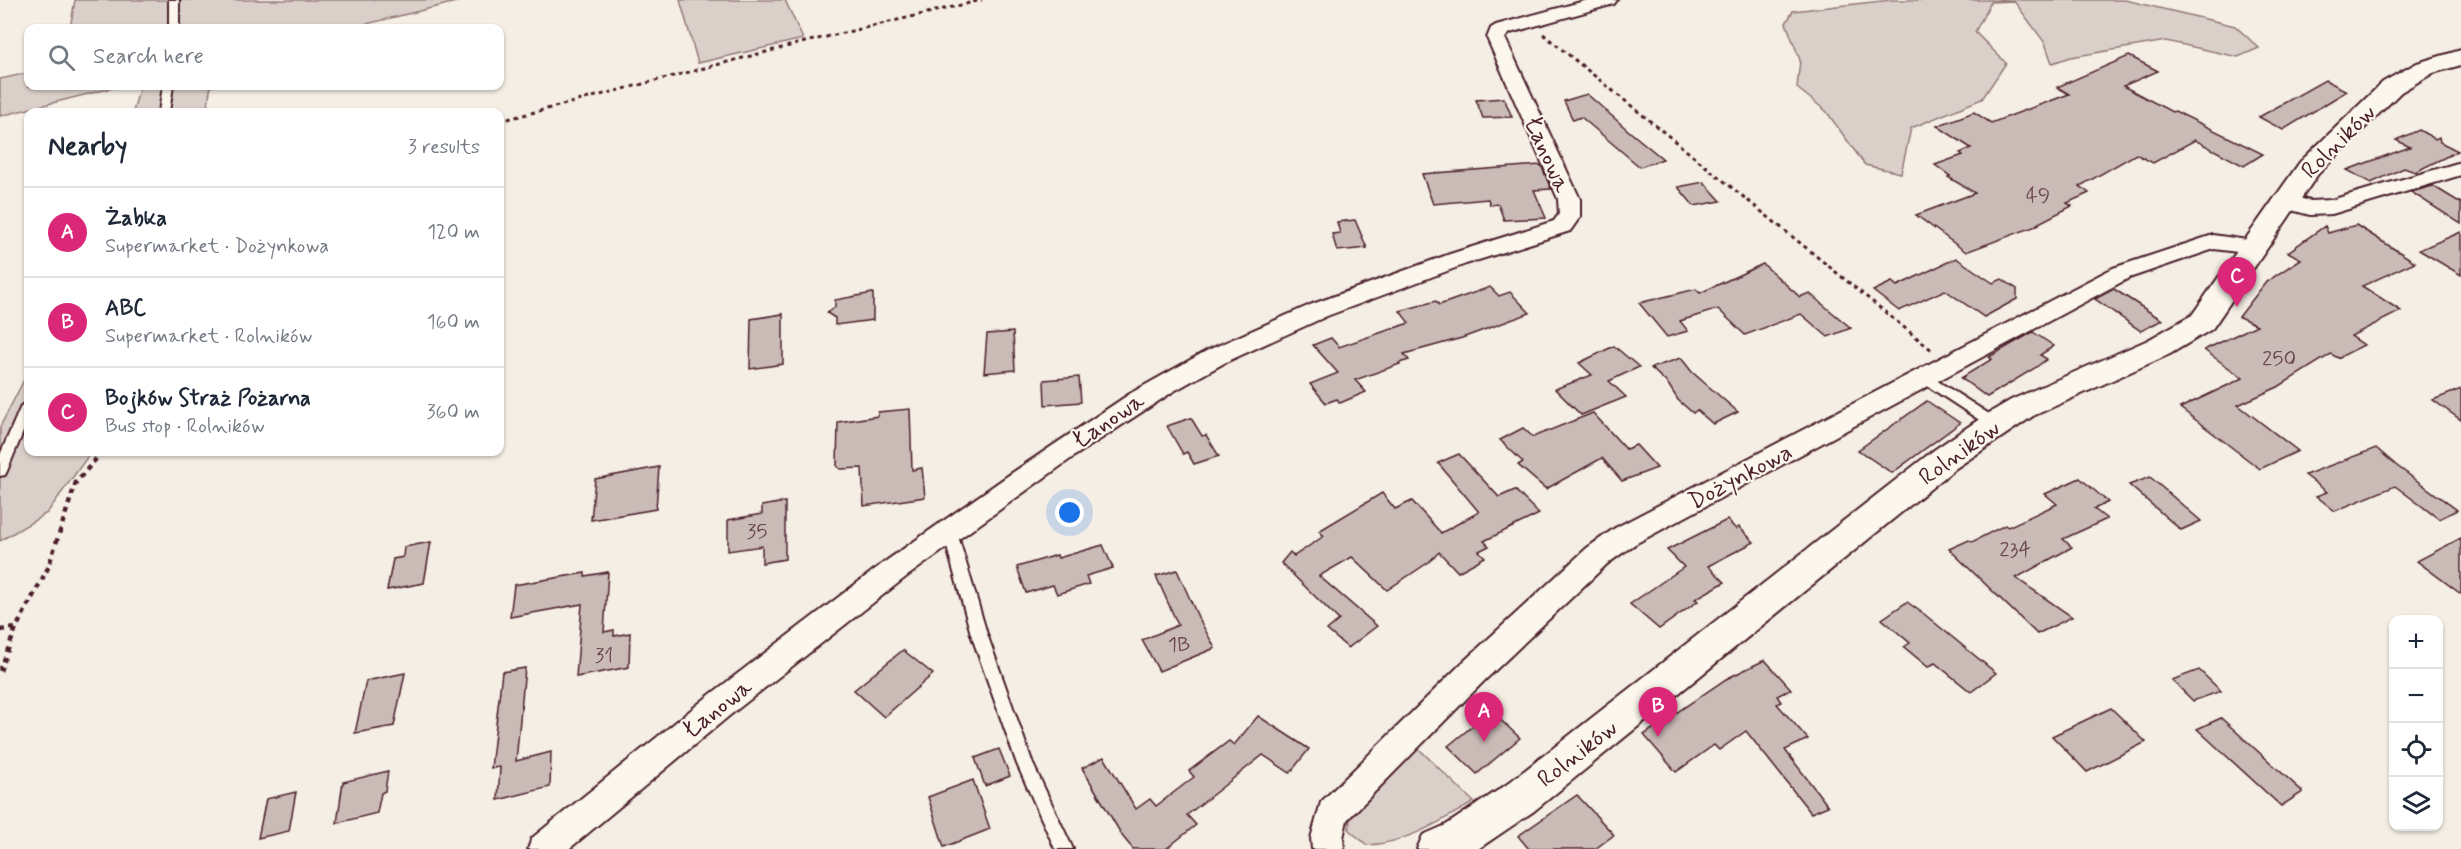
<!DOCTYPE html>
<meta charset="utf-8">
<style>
body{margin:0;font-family:Mynerve,sans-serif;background:#f6f6f7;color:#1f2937}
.controls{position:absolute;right:18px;bottom:18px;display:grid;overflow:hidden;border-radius:12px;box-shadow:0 2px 4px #0004}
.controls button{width:54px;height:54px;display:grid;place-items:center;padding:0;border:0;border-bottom:2px solid #e0e1e3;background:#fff;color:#1f2937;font:30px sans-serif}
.you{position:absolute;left:1070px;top:513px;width:21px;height:21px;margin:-15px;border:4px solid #fff;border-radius:50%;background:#1a73e8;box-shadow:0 0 0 9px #1a73e833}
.badge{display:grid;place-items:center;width:39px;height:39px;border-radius:50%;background:#db2777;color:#fff;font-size:20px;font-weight:700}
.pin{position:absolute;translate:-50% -50px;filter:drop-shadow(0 2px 3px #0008)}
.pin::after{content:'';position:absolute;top:32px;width:21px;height:18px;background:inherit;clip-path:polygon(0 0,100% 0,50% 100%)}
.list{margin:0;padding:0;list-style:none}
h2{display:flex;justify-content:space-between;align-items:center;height:78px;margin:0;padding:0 24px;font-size:26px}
h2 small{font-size:20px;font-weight:400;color:#747a83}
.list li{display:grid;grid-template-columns:39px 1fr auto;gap:18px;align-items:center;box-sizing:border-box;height:90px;padding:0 24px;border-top:2px solid #e0e1e3}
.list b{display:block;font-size:22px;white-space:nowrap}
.list p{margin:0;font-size:20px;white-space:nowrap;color:#747a83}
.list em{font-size:20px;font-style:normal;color:#747a83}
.icon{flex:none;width:33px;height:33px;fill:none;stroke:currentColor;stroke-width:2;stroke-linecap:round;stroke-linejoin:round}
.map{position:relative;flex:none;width:2461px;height:849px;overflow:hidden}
.search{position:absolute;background:#fff;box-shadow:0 2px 4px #0004;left:24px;top:24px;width:480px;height:66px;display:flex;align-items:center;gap:15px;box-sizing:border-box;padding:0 21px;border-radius:12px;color:#747a83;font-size:22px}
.panel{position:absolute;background:#fff;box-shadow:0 2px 4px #0004;left:24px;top:108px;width:480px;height:348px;border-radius:12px}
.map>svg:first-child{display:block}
</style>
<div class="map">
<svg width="2461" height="849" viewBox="0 0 2461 849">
<rect width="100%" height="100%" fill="#f4eee4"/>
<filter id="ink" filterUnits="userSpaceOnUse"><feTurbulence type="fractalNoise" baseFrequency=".0167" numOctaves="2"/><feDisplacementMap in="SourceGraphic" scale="12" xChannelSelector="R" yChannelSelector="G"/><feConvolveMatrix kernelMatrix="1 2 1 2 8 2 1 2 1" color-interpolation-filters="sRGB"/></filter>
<g filter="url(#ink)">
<g fill="#dbd0c9" stroke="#92787a" stroke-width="1.5">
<path d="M75 0H464L350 28H70Z"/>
<path d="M680 0H785L803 39 698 63Z"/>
<path d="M1891 0H2125L2235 26 2259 48 2238 57 2166 41 2071 57 2052 63 2045 43 2014 1 1991 2 1975 32 2006 63 1982 99 1911 128 1901 173 1865 165 1826 111 1797 88 1800 60 1786 23 1793 11Z"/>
<path d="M28 73V86H120L0 116V79Z"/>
<path d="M140 86H211L206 112H133Z"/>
<path d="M28 372V452H91L47 513 0 541V427Z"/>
<path d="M1418 748 1474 802C1441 821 1405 844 1367 845L1349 830 1350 820 1370 794Z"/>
</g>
<g fill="#cabbb6" stroke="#4a1f2b" stroke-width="1.5">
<path d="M2129 56 2158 71 2123 86 2172 112 2175 111 2263 154 2244 166 2195 140 2153 163 2136 154 2080 186 2089 193 2067 203 2072 206 2037 224 2039 225 1966 252 1916 215 1975 193 1948 177 1950 176 1935 165 1963 155 1960 153 1971 148 1937 126 1974 112 1991 123 2069 94 2057 87Z"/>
<path d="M2325 80 2347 91 2283 130 2259 117Z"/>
<path d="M1587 94 1630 132 1663 159 1640 167 1581 117 1573 120 1564 101Z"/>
<path d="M1504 98 1512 117 1483 118 1476 100Z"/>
<path d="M2419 130 2435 139 2439 137 2440 142 2458 151 2415 172 2404 168 2371 183 2347 170 2410 147 2396 140Z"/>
<path d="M1541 165 1551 189 1534 190 1546 218 1504 220 1498 204 1490 205 1488 199 1433 204 1422 174Z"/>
<path d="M1704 182 1721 201 1694 206 1678 187Z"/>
<path d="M2433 186 2461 203V224L2411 192Z"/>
<path d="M1355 220 1367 248 1337 251 1332 234 1340 233 1337 222Z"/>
<path d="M2356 225 2415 262 2362 286 2401 311 2351 336 2364 345 2338 358 2331 354 2278 387 2238 405 2298 451 2260 469 2180 408 2243 378 2204 350 2257 325 2239 317 2266 282 2301 259 2288 252 2325 226 2328 233Z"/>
<path d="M2461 232V275L2419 250Z"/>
<path d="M1956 258 1993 283 2002 279 2017 289V299L1984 317 1945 290 1899 311 1873 291 1892 282 1897 286Z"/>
<path d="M1763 264 1800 297 1809 293 1851 328 1828 337 1801 314 1745 335 1718 309 1680 321 1688 331 1667 337 1639 303 1696 289 1700 293Z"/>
<path d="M1490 287 1499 296 1510 292 1530 313 1462 338 1404 354 1409 360 1399 363 1400 364 1355 380 1366 392 1340 403 1337 399 1326 403 1310 384 1338 373 1313 345 1331 338 1339 347 1409 323 1400 311 1436 301 1439 305Z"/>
<path d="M2114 289 2162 320 2141 331 2095 299Z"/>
<path d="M873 293V320L835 325V318L827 313 835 307V300Z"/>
<path d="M783 314V364L750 369 751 319Z"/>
<path d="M1013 332 1015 370 984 373 987 334Z"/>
<path d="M2033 332 2054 346 2040 355 2047 359 2035 368 1987 397 1961 378 1992 359 1989 357Z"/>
<path d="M1614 346 1639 367 1609 381 1626 397 1581 415 1555 389 1592 375 1579 363Z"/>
<path d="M1681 358 1692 372 1738 412 1713 424 1697 410 1693 413 1678 400 1668 384 1651 368Z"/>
<path d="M1079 377 1081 402 1045 405 1044 380Z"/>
<path d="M2461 389V420L2433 400Z"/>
<path d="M1927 401 1960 423 1892 473 1858 450Z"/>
<path d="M910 409 912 470 922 468 925 497 864 506 862 468 840 469 837 466 838 422 878 416V412Z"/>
<path d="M1593 413 1626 449 1636 445 1657 468 1622 481 1602 458 1546 489 1518 465 1523 462 1500 440 1523 428 1533 437Z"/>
<path d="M1191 418 1202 436 1206 435 1219 456 1194 464 1187 452 1183 454 1167 426Z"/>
<path d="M2376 448 2397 466 2457 510 2439 519 2395 486 2335 511 2316 496 2327 492 2305 475Z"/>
<path d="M1459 454 1499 497 1515 490 1539 514 1484 541 1489 546 1479 551 1485 557 1458 572 1439 552 1429 562 1387 590 1352 557 1319 576 1377 626 1348 648 1327 630 1339 620 1281 563 1290 552 1294 556 1324 536 1319 531 1382 493 1395 509 1412 501 1441 533 1479 512 1438 463Z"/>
<path d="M659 467 656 509 591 520 595 479Z"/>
<path d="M2150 477 2201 521 2181 530 2129 485Z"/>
<path d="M2080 478 2108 502 2094 509 2107 519 2063 539 2072 547 2016 578 2072 617 2037 634 1949 549 1969 540 1972 542 2005 525 2008 527 2057 504 2045 494Z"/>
<path d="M785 502V559L762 563V546L728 551V520L762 514V506Z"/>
<path d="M1727 520 1736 529 1739 527 1754 542 1708 566 1725 582 1695 599 1698 601 1659 629 1630 604 1684 567 1667 550Z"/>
<path d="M2461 538V594L2417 561Z"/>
<path d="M431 542 424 583 387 590 393 559 403 557 404 547Z"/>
<path d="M1103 545 1113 568 1086 576 1089 584 1057 594 1053 585 1026 593 1017 567 1057 555 1058 558Z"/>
<path d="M1177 570 1198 617 1215 648 1159 671 1142 640 1178 625 1156 576Z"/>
<path d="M608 572 604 632 614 630V636L630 633 629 667 576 677 582 604 510 617 514 585 585 573V576Z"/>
<path d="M1907 602 1924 614 1996 673 1971 692 1935 663 1928 667 1904 647 1910 643 1882 619Z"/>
<path d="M903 650 933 674 884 717 854 690Z"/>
<path d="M1765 660 1791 689 1777 696 1781 702 1777 704 1808 739 1785 750 1828 806 1811 813 1746 731 1719 750 1714 745 1676 772 1644 735 1726 679Z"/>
<path d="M525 668 516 761 551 752 550 787 498 800 500 767 491 768 502 672Z"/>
<path d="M2199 670 2221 691 2193 701 2172 680Z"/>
<path d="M405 673 394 726 355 733 366 681Z"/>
<path d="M2111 708 2146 742 2087 772 2052 736Z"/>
<path d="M1491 711 1520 738 1477 774 1448 746Z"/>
<path d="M1258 716 1309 749 1290 773 1263 755 1187 815 1196 825 1166 849H1133L1123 837 1082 768 1104 757 1136 809 1150 799 1156 806 1194 777 1189 771 1229 741 1234 745Z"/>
<path d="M2221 718 2303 792 2281 806 2197 729Z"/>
<path d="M999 749 1010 776 985 786 975 758Z"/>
<path d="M388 771 385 791 381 793 377 813 337 823 343 782Z"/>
<path d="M973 780 990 829 944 847 928 797Z"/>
<path d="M296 792 289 831 258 838 266 799Z"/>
<path d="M1577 795 1614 835 1595 849H1529L1518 836Z"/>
</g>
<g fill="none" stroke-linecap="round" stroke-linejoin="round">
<defs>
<g id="service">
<rect x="169" y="0" width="10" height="28"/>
<path d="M163 86H173L169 112H159Z"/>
<path d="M1925 373 2000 421 2002 424 2000 427H1990L1920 381 1918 378 1920 375Z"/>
<path d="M28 401V420L7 471 5 475 0 476V455L21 406Z"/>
<path d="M949 523 954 525 956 529 987 634 1033 764 1073 849H1055L1017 764 971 634 942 529 944 525Z"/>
</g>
<g id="minor">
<path d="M1588 0H1617L1614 4 1510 33 1505 38 1580 199V217L1570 231 1466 264 1327 316 1226 362 1174 391 1076 455 906 577 729 716 569 849H528L532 838 707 697 886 561 1009 475 1131 393 1208 350 1310 305 1450 254 1554 221 1559 214 1558 199 1487 38 1491 28 1496 25Z"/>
<path d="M2461 162V175L2332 214 2310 215 2276 206 2273 201 2276 196 2284 194 2310 201 2331 200Z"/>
<path d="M2213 235 2261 242 2264 247 2261 252 2253 254 2214 249 2129 278 1635 544 1607 564 1484 681 1347 820 1343 838 1344 849H1312L1311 838 1321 802 1462 663 1587 548 1615 528 2113 268Z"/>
</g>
<path id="tertiary" d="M2461 50V65L2433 73 2401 92 2318 174 2212 329 2170 354 2033 416 1956 468 1534 811 1478 849H1417L1423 835 1446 825 1506 785 1934 450 1984 416 2011 400 2148 340 2192 315 2300 162 2383 82 2417 63Z"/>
</defs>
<use href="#service" stroke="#4a1f2b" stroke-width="4"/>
<use href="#minor" stroke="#4a1f2b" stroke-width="4"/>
<use href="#tertiary" stroke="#4a1f2b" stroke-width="4"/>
<g stroke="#4a1f2b" stroke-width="3" stroke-dasharray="4 4" stroke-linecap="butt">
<path d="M1543 34 1933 351"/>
<path d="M500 121 801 43 982 0"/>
</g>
<g stroke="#4a1f2b" stroke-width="4.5" stroke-dasharray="5 5" stroke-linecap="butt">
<path d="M0 630 16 628"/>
<path d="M0 671 16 628 48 568 76 482 102 452"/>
</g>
<use href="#service" fill="#fbf7ec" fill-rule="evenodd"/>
<use href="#minor" fill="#fbf7ec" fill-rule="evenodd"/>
<use href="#tertiary" fill="#fbf7ec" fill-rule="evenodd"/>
</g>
</g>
<g text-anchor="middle" stroke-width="4.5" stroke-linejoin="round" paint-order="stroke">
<g font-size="21" fill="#6a464e">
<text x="2038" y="202">49</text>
<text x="2279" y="365">250</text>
<text x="757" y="538">35</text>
<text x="2015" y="556">234</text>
<text x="1179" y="651">1B</text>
<text x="604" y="662">31</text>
</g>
<g font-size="24" fill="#4a1f2b" stroke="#fbf7ec">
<text transform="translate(2338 141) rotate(-45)" y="8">Rolników</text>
<text transform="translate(1548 154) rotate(66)" y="8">Łanowa</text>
<text transform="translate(1108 420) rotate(-34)" y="8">Łanowa</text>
<text transform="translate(1959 452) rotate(-36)" y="8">Rolników</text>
<text transform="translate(1740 476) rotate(-28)" y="8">Dożynkowa</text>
<text transform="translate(717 708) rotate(-38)" y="8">Łanowa</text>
<text transform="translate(1577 753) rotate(-38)" y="8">Rolników</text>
</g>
</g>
</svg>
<div class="controls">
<button>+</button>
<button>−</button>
<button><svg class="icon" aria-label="locate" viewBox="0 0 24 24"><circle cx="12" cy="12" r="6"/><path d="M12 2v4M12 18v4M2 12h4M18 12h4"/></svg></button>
<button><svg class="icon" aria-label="layers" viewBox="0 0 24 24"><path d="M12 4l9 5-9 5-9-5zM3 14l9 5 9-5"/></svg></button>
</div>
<div class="you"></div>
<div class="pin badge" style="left:1484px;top:742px">A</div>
<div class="pin badge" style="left:1658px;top:737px">B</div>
<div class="pin badge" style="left:2237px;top:307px">C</div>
<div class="search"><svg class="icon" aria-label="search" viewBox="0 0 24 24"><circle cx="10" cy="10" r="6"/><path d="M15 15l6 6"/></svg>Search here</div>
<section class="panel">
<h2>Nearby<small>3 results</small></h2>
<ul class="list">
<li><span class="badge">A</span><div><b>Żabka</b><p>Supermarket · Dożynkowa</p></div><em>120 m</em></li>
<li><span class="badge">B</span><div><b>ABC</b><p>Supermarket · Rolników</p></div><em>160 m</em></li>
<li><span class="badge">C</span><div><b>Bojków Straż Pożarna</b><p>Bus stop · Rolników</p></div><em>360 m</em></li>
</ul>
</section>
</div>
